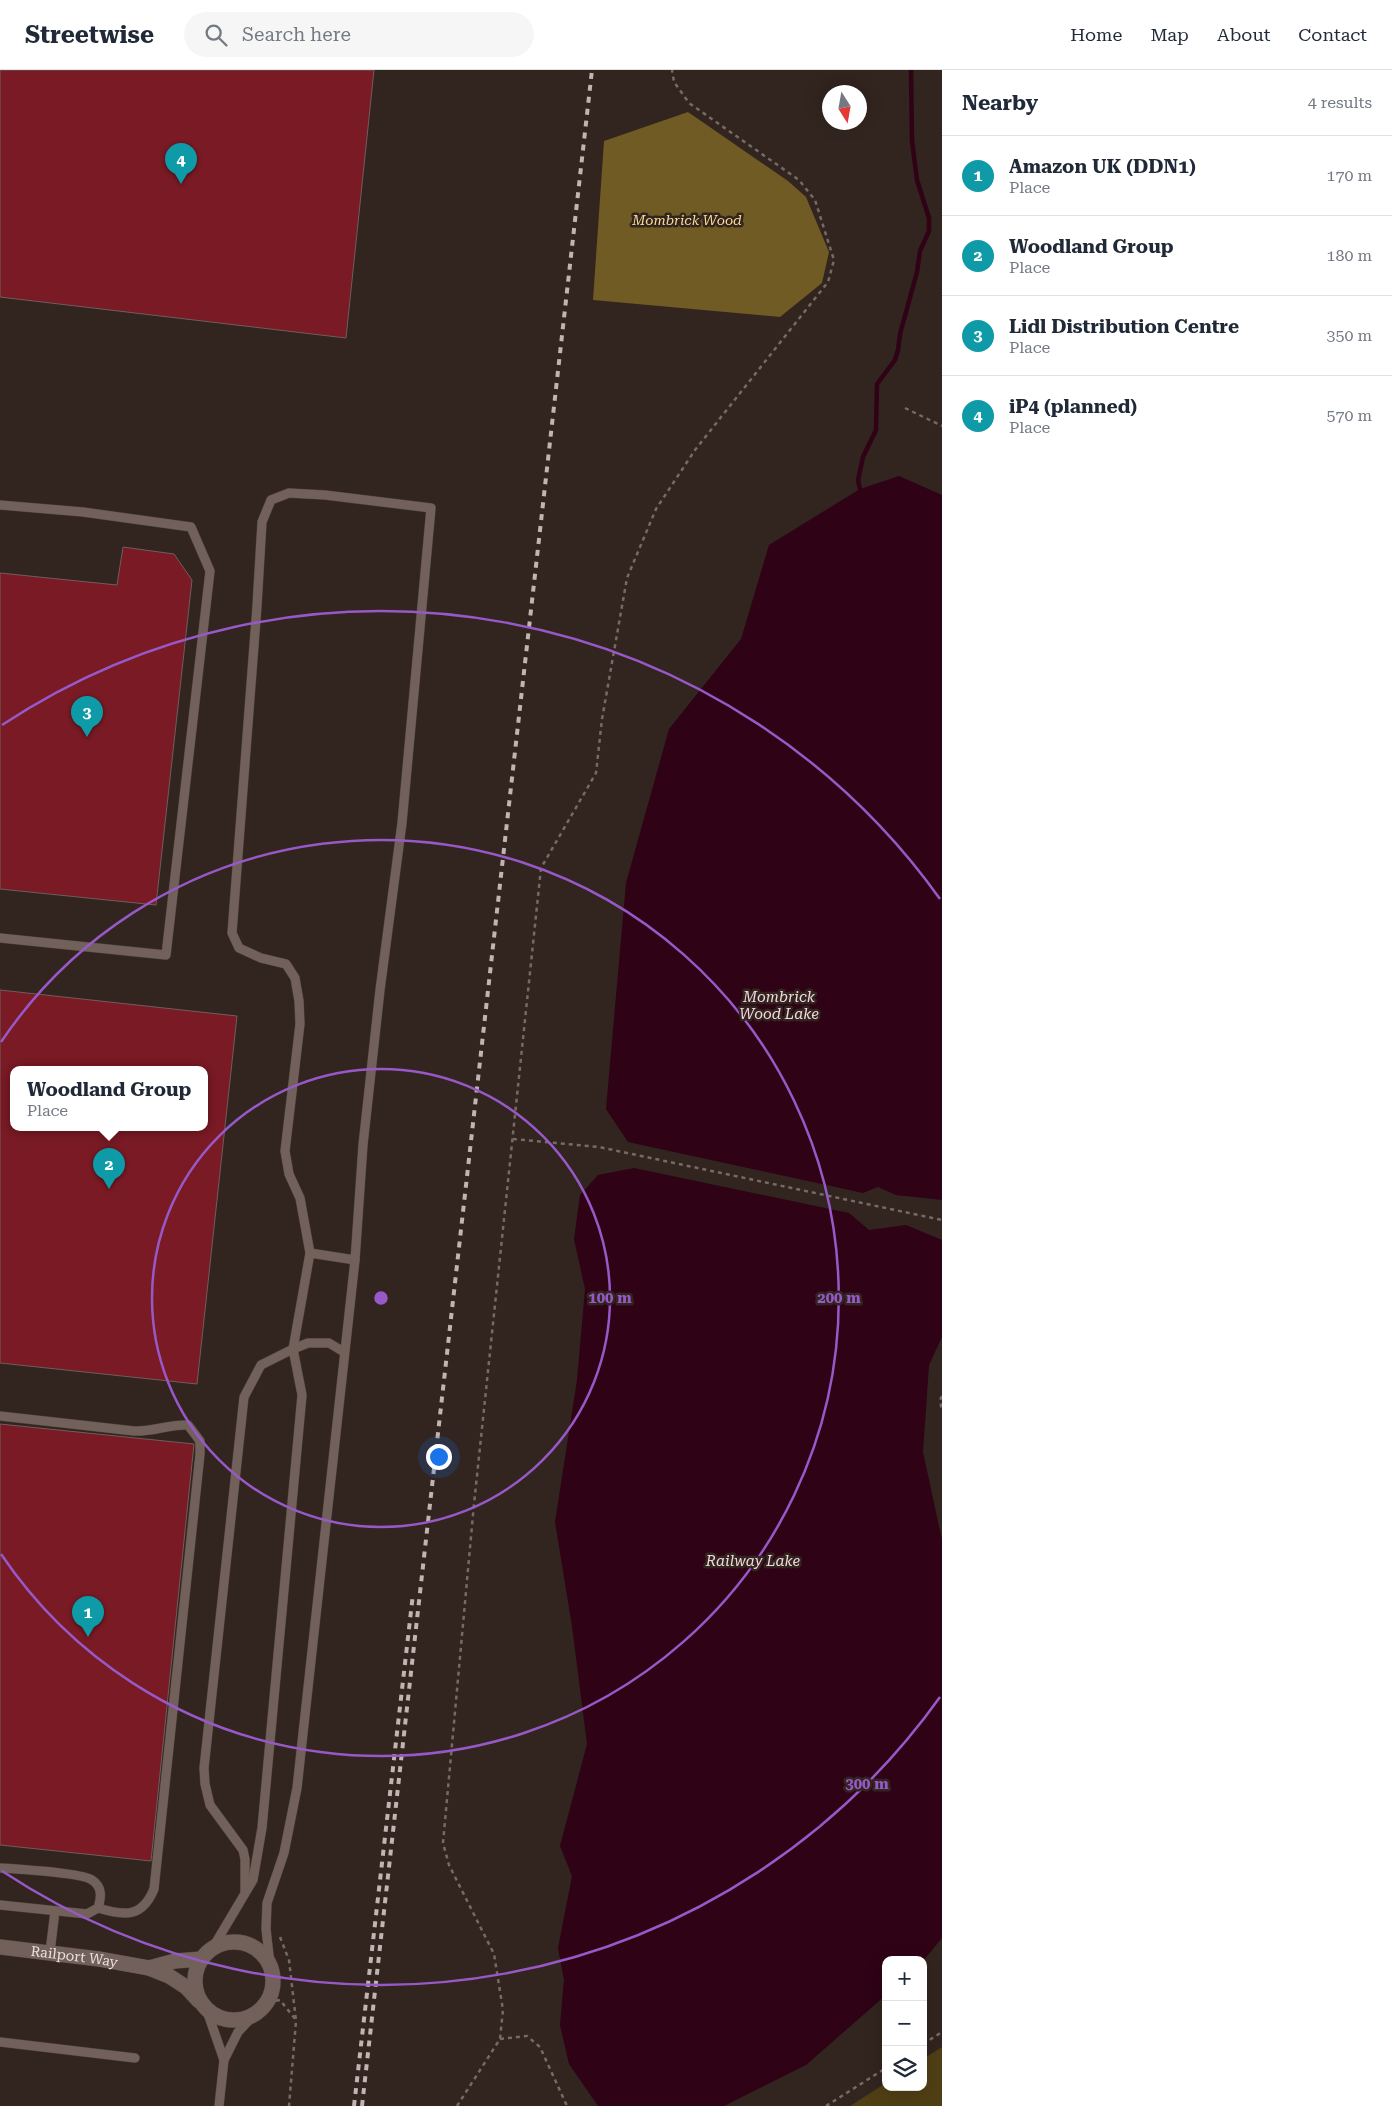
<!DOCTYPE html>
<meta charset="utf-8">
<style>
body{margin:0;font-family:"Roboto Serif",serif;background:#f6f6f7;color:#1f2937}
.controls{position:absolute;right:15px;bottom:15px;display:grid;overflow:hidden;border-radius:10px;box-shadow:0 5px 20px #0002}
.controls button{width:45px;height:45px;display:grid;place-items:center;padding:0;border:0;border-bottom:1px solid #e0e1e3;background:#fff;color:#1f2937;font:25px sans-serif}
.compass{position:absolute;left:822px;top:15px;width:45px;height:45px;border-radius:50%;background:#fff;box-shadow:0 5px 20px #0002;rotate:169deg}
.you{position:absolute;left:438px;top:1386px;width:18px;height:18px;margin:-12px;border:4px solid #fff;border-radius:50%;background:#1a73e8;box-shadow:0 0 0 8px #1a73e833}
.badge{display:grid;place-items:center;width:32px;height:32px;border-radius:50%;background:#1a73e8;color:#fff;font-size:16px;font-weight:700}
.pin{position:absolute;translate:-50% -41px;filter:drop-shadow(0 1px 2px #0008)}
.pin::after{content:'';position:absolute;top:26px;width:18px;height:15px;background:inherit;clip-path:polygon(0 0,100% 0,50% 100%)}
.popup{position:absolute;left:10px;top:996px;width:198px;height:65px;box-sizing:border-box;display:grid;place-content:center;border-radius:10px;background:#fff;filter:drop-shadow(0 1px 4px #0005);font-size:16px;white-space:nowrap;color:#747a83}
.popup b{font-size:19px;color:#1f2937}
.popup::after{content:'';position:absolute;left:50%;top:100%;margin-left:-10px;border:10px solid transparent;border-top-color:#fff}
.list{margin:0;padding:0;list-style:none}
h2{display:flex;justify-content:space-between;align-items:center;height:65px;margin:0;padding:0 20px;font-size:21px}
h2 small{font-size:16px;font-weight:400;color:#747a83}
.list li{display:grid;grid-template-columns:32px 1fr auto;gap:15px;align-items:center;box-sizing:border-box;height:80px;padding:0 20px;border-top:1px solid #e0e1e3}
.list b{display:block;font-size:19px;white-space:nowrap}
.list p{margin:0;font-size:16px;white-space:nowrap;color:#747a83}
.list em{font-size:16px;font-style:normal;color:#747a83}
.icon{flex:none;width:28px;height:28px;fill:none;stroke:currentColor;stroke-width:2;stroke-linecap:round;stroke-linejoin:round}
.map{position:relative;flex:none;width:942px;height:2036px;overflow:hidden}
header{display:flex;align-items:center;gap:30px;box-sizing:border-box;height:70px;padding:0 25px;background:#fff;border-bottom:1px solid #e0e1e3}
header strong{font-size:24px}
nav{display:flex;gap:28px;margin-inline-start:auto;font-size:18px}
.search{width:350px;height:45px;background:#f6f6f7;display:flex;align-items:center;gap:12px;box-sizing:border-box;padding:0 18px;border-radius:28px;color:#747a83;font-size:19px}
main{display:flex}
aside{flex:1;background:#fff}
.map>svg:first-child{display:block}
</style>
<header>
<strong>Streetwise</strong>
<div class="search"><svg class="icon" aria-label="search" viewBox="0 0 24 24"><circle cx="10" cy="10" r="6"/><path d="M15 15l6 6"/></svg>Search here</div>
<nav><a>Home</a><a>Map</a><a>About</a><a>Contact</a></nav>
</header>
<main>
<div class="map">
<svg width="942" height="2036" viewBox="0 0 942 2036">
<rect width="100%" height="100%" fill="#32241e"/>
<path fill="#503f15" d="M942 1977V2036H850L886 2013V2017H923V1989Z"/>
<path fill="#715b25" d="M688 42 788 111 806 127 829 182 822 213 780 247 593 230 604 71Z"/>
<g fill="#2f0216">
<path d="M899 406 942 425V1130L896 1125 878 1117 863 1123 628 1072 606 1039 626 813 669 659 741 569 769 475 860 419Z"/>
<path d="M634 1098 849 1143 869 1160 906 1155 942 1170V1267L929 1295 923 1382 942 1470V1868L923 1891 886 1890V1925L806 1995 724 2036H598L569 1994 560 1955 564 1910 558 1878 572 1806 560 1776 587 1674 572 1556 555 1452 577 1310 585 1219 574 1169 580 1125 598 1105Z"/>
</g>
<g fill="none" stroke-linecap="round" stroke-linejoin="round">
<path stroke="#2f0216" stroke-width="4.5" d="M860 419 858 410 863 387 876 360 877 314 895 290 898 280 900 264 917 202 920 181 929 161V148L917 110 912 71 911 0"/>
</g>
<g fill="#791a24" stroke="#705e5d" fill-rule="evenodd">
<path d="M0 0H374L346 268 0 227Z"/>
<path d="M123 477 174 484 192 510 156 835 0 819V503L117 515Z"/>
<path d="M0 920 237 946 197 1314 0 1293ZM14 1000H204V1058H14Z"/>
<path d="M0 1354 194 1374 151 1791 0 1775Z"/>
</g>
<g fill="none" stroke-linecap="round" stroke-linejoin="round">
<defs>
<g id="lane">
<path d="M0 435 83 442 191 457 210 501 166 885 0 868"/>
<path d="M310 1183 355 1190"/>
<path d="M0 1346 134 1361C153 1362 169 1354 188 1355L200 1371V1384L154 1819C142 1848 125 1846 98 1838"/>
<path d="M0 1798C17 1799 82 1803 92 1810 103 1817 101 1828 98 1838L87 1844 0 1835"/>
<path d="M245 1821V1789L243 1780 210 1735 205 1714 204 1698 244 1327 261 1295 293 1279 308 1273H329L344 1282"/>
<path d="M212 1879 253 1810 262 1758 302 1325 293 1279 310 1183 300 1128 289 1104 285 1081 300 954 299 931 295 908 286 894 261 888 239 878 232 863 257 536 262 452 271 430 289 423 325 425 431 438 402 753 380 920 363 1075 355 1190 297 1718 284 1783 267 1833 266 1859 270 1894"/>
<path d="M50 1882 55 1841"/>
<path d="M206 1938 224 1990 238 1962 253 1946"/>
<path d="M0 1972 135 1988"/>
<path d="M219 2036 224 1990"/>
</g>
<g id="street">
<circle cx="234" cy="1911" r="39"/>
<path id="s1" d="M0 1877 99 1889 149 1898 169 1906 186 1917 199 1931"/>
<path d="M149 1898 175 1891 202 1889"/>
</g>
</defs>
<use href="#lane" stroke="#4b403b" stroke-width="10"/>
<use href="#street" stroke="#4b403b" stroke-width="16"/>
<g stroke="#776a65" stroke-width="2.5" stroke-dasharray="4 4" stroke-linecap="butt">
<path d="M905 338 942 356"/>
<path d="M513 1069 599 1077 942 1150"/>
<path d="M942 1326 940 1330 942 1341"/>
<path d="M280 1867 289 1890 296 1951 289 2036"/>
<path d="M268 1932 280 1930 296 1950"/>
<path d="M500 1969 527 1966 540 1977 567 2036"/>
<path d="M923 1974 942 1962"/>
<path d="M457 2036 500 1969 503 1940 494 1884 449 1795 443 1773 474 1434 541 798 596 703 602 649 627 508 656 439 695 380 828 212 834 190 815 130 799 110 689 33 674 12 672 0"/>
<path d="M826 2036 886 1998"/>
</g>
<use href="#lane" stroke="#72615b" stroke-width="9"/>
<use href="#street" stroke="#72615b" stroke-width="15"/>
<g stroke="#c0b5b1" stroke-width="4" stroke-dasharray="6 6" stroke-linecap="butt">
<path d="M354 2036 413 1524"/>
<path d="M362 2036 592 0"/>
</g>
</g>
<g fill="none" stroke="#9759c7" stroke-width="2.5">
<circle cx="381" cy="1228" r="229"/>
<path d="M1 972A458 458 0 1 1 1 1484"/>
<path d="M940 1627A687 687 0 0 1 2 1801M2 655A687 687 0 0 1 940 829"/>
</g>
<g text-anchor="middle" stroke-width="5" stroke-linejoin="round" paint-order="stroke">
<g font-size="14" font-style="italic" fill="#fbdc95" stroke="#32241e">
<text x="687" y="155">Mombrick Wood</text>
</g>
<g font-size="14" fill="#ebe1de" stroke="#32241e">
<text dy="5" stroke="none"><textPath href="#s1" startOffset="75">Railport Way</textPath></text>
</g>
<g font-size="15" font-style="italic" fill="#f3d8e0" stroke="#32241e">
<text x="779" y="932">Mombrick<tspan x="779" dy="17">Wood Lake</tspan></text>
<text x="753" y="1496">Railway Lake</text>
</g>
</g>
<circle cx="381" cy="1228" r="8" fill="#9759c7" stroke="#32241e" stroke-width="2.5"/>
<g font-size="15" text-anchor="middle" font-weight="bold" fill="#9759c7" stroke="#32241e" stroke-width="5" stroke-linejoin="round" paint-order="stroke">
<text x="610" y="1233">100 m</text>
<text x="839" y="1233">200 m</text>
<text x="867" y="1719">300 m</text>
</g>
</svg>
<div class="controls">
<button>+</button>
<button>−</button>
<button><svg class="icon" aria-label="layers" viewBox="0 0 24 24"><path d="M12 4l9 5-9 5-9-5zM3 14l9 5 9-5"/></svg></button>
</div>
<svg class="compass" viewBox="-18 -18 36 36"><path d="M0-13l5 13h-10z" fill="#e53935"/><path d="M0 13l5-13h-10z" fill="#747a83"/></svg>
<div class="you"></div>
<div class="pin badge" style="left:88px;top:1567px;background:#0f9aa8">1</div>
<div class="pin badge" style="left:109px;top:1119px;background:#0f9aa8">2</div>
<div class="popup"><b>Woodland Group</b>Place</div>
<div class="pin badge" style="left:87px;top:667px;background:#0f9aa8">3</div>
<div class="pin badge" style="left:181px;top:114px;background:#0f9aa8">4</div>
</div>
<aside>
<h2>Nearby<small>4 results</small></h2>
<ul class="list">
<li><span class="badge" style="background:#0f9aa8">1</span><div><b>Amazon UK (DDN1)</b><p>Place</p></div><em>170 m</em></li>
<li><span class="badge" style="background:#0f9aa8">2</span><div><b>Woodland Group</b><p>Place</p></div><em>180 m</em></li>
<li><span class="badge" style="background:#0f9aa8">3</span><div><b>Lidl Distribution Centre</b><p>Place</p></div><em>350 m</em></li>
<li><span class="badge" style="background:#0f9aa8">4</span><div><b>iP4 (planned)</b><p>Place</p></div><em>570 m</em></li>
</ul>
</aside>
</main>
